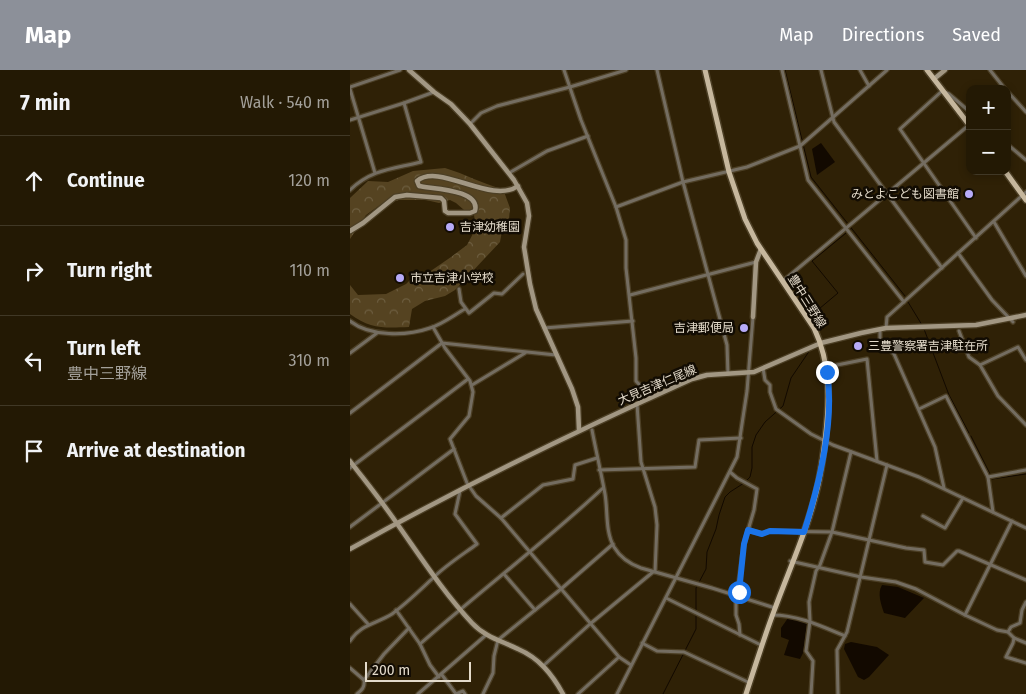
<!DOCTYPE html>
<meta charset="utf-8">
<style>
body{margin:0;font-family:"Fira Sans","Noto Sans JP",sans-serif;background:#2f2613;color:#f1f3f6}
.controls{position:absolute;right:15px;top:15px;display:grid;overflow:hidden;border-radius:10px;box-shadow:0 2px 8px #0003}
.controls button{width:45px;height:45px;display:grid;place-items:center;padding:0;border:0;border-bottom:1px solid #403826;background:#231904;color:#f1f3f6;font:25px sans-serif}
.scale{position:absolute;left:15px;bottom:12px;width:106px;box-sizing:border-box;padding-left:5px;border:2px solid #e3daca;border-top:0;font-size:14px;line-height:18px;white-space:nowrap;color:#e3daca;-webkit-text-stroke:4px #120c03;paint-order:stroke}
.stop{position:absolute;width:15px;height:15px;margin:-11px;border:4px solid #1a73e8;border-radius:50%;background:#fff}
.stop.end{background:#1a73e8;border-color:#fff;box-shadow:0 1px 5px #0008}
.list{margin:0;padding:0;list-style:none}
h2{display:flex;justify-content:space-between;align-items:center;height:65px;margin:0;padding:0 20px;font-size:21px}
h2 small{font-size:16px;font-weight:400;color:#a3a09a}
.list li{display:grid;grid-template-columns:32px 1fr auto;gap:15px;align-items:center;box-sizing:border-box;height:90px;padding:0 20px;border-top:1px solid #403826}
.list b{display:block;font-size:19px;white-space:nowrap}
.list p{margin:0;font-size:16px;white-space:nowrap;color:#a3a09a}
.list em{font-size:16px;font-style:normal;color:#a3a09a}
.icon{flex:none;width:28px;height:28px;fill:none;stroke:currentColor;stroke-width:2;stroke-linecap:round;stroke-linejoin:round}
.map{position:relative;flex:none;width:676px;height:624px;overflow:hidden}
header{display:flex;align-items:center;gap:30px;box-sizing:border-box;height:70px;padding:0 25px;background:#8c9099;color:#fff}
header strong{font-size:24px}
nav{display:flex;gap:28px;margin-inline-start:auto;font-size:18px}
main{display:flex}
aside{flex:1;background:#231904}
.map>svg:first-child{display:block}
</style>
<header>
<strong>Map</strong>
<nav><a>Map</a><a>Directions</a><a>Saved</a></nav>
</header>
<main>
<aside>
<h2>7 min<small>Walk · 540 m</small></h2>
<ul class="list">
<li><svg class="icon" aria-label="ahead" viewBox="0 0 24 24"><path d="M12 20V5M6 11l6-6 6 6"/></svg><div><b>Continue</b></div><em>120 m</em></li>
<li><svg class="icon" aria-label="right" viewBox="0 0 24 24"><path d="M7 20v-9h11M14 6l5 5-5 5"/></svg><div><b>Turn right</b></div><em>110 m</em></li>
<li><svg class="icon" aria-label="left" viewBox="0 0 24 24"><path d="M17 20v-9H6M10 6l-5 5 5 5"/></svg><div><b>Turn left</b><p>豊中三野線</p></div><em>310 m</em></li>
<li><svg class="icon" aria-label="arrive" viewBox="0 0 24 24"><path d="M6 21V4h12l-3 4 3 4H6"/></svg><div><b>Arrive at destination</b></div></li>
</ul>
</aside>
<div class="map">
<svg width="676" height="624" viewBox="0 0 676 624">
<defs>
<pattern id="forest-crowns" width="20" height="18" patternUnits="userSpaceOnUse" patternTransform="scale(1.25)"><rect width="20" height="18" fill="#554321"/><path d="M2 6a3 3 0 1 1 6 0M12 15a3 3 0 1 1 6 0" fill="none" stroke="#6d5e40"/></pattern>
</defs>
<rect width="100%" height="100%" fill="#2f2106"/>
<path fill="url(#forest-crowns)" d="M95 98C115 104 133 114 153 119L160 138 159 149 151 153 152 161 150 172 105 220 95 226 75 231 62 239 59 257C34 258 20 259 0 244V215L8 225 36 224 56 214 61 209 72 207 101 187 117 175 126 158 124 145 114 140 106 133 100 130 89 133 76 130H49L30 135 16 145 0 169V128L18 111 38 112 63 101Z"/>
<g fill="#120900">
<path d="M471 73 485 92 467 105 462 79Z"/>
<path d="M532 515 548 517 574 528 555 548 534 543C531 534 527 523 532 515Z"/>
<path d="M438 548 452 551 457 554 453 583 450 589 434 585 439 570 431 567V558Z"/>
<path d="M501 572 527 577 539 585 519 607 514 610 508 607 494 579 495 574Z"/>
</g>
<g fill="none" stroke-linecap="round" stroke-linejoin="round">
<g stroke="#120900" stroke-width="1">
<path d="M435 0 461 107 555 226"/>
<path d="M558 232 572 255"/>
<path d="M467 254 462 247 463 244 488 223 462 191 501 159"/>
<path d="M574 259 599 325 619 363"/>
<path d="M621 366 640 404"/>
<path d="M642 409 676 404"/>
<path d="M346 541V518L356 499 357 482 366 459 369 445 375 427 380 422 394 413 400 407 402 398V377L406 365 415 352 433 336 441 308 460 280"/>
<path d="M313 624 346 559V545"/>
</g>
<defs>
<g id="street">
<path d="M214 0 231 50 266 137 276 170V198L286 288V311L301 327"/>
<path d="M307 0 333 112 377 275 378 304"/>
<path d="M432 0 458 110 554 232"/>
<path d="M471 0 484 52 592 198"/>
<path d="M510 0 519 16"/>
<path d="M640 0 655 19"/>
<path d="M0 17 50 0"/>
<path d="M0 19 25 103"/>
<path d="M657 21 676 42"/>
<path d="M620 42 599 24 592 21 550 59 626 168"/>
<path d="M0 50 54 33 84 22"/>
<path d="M120 54 131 43 147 36 220 17 276 0"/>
<path d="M657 74 676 90"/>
<path d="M159 103 197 81 238 66"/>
<path d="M0 120C22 99 43 99 71 92L54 33"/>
<path d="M266 137 333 112 397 97 450 76 537 0"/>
<path d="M644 152 676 206"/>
<path d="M608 183 642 230 663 252"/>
<path d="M433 211 619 55"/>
<path d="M109 219 111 232 119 243 144 223 152 224 173 204"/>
<path d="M280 225 406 192"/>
<path d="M0 251C20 267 57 266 80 258 93 254 104 245 115 239"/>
<path d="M83 257 95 278 120 311 123 322 119 346 100 369 117 413 126 426 151 448 269 587 281 595"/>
<path d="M194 258 283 251"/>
<path d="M536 258 537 247 676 122"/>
<path d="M530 259V270L544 284 585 377 594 418"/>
<path d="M609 261 619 287 630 295 648 326 676 355"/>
<path d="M0 283 27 263"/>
<path d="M630 295 668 277 676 290"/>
<path d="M413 298 415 310 420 315V322L426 339 461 364 483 375 569 407 676 458"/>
<path d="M472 298 517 289 527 391"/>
<path d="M122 315 175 283"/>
<path d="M287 334 291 392 305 437 307 455 305 502"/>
<path d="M569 339 596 326 638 407 643 442"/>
<path d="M0 343 92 273 206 285"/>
<path d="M242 360C246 381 251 402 255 424 258 441 255 461 264 477 270 487 280 494 291 498L362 518 425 538"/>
<path d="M0 398 118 309"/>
<path d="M249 400 345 397 349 370 391 368"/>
<path d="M380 402 387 408 407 419 404 440 394 474 386 533V545L389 554 390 565"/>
<path d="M638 407 676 400"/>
<path d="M573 446 595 458 613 428"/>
<path d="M151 448 193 415 223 409 225 395 247 388"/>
<path d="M0 457 104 379"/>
<path d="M398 460 412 464 419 461 482 462 556 478 574 480 575 492 593 495 607 481H609L676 510"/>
<path d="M440 491 511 507 546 512 566 519 615 545 647 560 658 562 664 568 676 573"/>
<path d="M154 504 185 540"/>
<path d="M316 528 411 575"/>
<path d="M0 534 18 554"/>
<path d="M46 540 70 574 80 595 89 607"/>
<path d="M422 545C448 545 471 556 495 566"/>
<path d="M615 545 662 451"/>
<path d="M658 562 661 557 670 553 672 540 676 532"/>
<path d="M664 568 663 573 656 587 676 593"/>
<path d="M0 571C11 554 26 554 42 544 57 533 70 520 83 508 96 495 112 485 127 474L105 444 110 421"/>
<path d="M292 573 307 581 334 582 400 613"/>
<path d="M70 574C130 521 194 473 253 418"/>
<path d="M193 596 240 554 303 502"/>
<path d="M0 598 14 610"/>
<path d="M92 605 106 624"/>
<path d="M7 624C12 620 15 617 14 610L34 584 59 558"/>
<path d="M68 624 136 565"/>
<path d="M106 624 113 621 115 624"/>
<path d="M133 624 143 603 144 586 148 570 211 519 263 474"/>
<path d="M228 624 269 587"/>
<path d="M267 624 387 387 397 321 403 247"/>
<path d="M461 624 463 591 456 581 460 551 459 532 466 501 470 495 482 462 501 382"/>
<path d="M488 624 487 580 497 562 537 395"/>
</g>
<g id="secondary">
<path d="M59 0 84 22 101 34 120 54 164 110 177 133 179 146 174 177 180 214 186 239 222 319 228 337 229 360"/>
<path d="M584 9 595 0"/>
<path d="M0 161 13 153 45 127 57 125 91 128 94 131 95 141 98 143H120L125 141C131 119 81 119 69 116L67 111C89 92 141 135 168 116"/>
<path d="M403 247 406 192 411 179"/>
<path d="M0 391C16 412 33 433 48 455 72 489 94 523 122 553 135 567 152 571 168 579 189 588 202 604 213 624"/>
<path d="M0 479C111 417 226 361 342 309L357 305 404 302 471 273 511 263 536 258 626 255 676 245"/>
</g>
<g id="primary">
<path d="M355 0 379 102 395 149 407 173 464 258C481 294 480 331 475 370 473 386 471 403 467 419 457 461 439 500 424 541 414 568 405 596 396 624"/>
<path d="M577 0 620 56"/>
<path d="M655 101 676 130"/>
</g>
</defs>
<use href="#street" stroke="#4c3f25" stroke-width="5.5"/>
<use href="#secondary" stroke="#4c3f25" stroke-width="7"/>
<use href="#primary" stroke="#4c3f25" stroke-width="8"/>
<use href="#street" stroke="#746d61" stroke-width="3"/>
<use href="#secondary" stroke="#a29783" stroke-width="4.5"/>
<use href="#primary" stroke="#c6b79d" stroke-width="5"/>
</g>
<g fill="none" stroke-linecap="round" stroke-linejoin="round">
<path stroke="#1a73e8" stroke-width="6" d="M389 522 394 474 398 460 412 464 420 461 454 462C469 415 485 351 477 302"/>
</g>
<g fill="#b7abf8" stroke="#120c03" stroke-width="2">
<circle cx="619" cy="124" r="5"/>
<circle cx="100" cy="157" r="5"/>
<circle cx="50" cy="208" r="5"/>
<circle cx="394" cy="258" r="5"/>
<circle cx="508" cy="276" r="5"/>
</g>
<g text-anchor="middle" stroke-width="5" stroke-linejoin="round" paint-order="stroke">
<g font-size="12" fill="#e3daca" stroke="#120c03" text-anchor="start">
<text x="609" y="128" text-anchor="end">みとよこども図書館</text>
<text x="110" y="161">吉津幼稚園</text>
<text x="60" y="212">市立吉津小学校</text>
<text x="384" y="262" text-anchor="end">吉津郵便局</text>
<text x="518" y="280">三豊警察署吉津駐在所</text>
</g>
<g font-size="12" fill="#e3daca" stroke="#120c03">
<text transform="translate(457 231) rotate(58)" y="4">豊中三野線</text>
<text transform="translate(307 315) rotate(-23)" y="4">大見吉津仁尾線</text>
</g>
</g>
</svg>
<div class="controls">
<button>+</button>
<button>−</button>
</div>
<div class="scale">200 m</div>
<div class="stop" style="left:389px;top:522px"></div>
<div class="stop end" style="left:477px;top:302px"></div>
</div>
</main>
